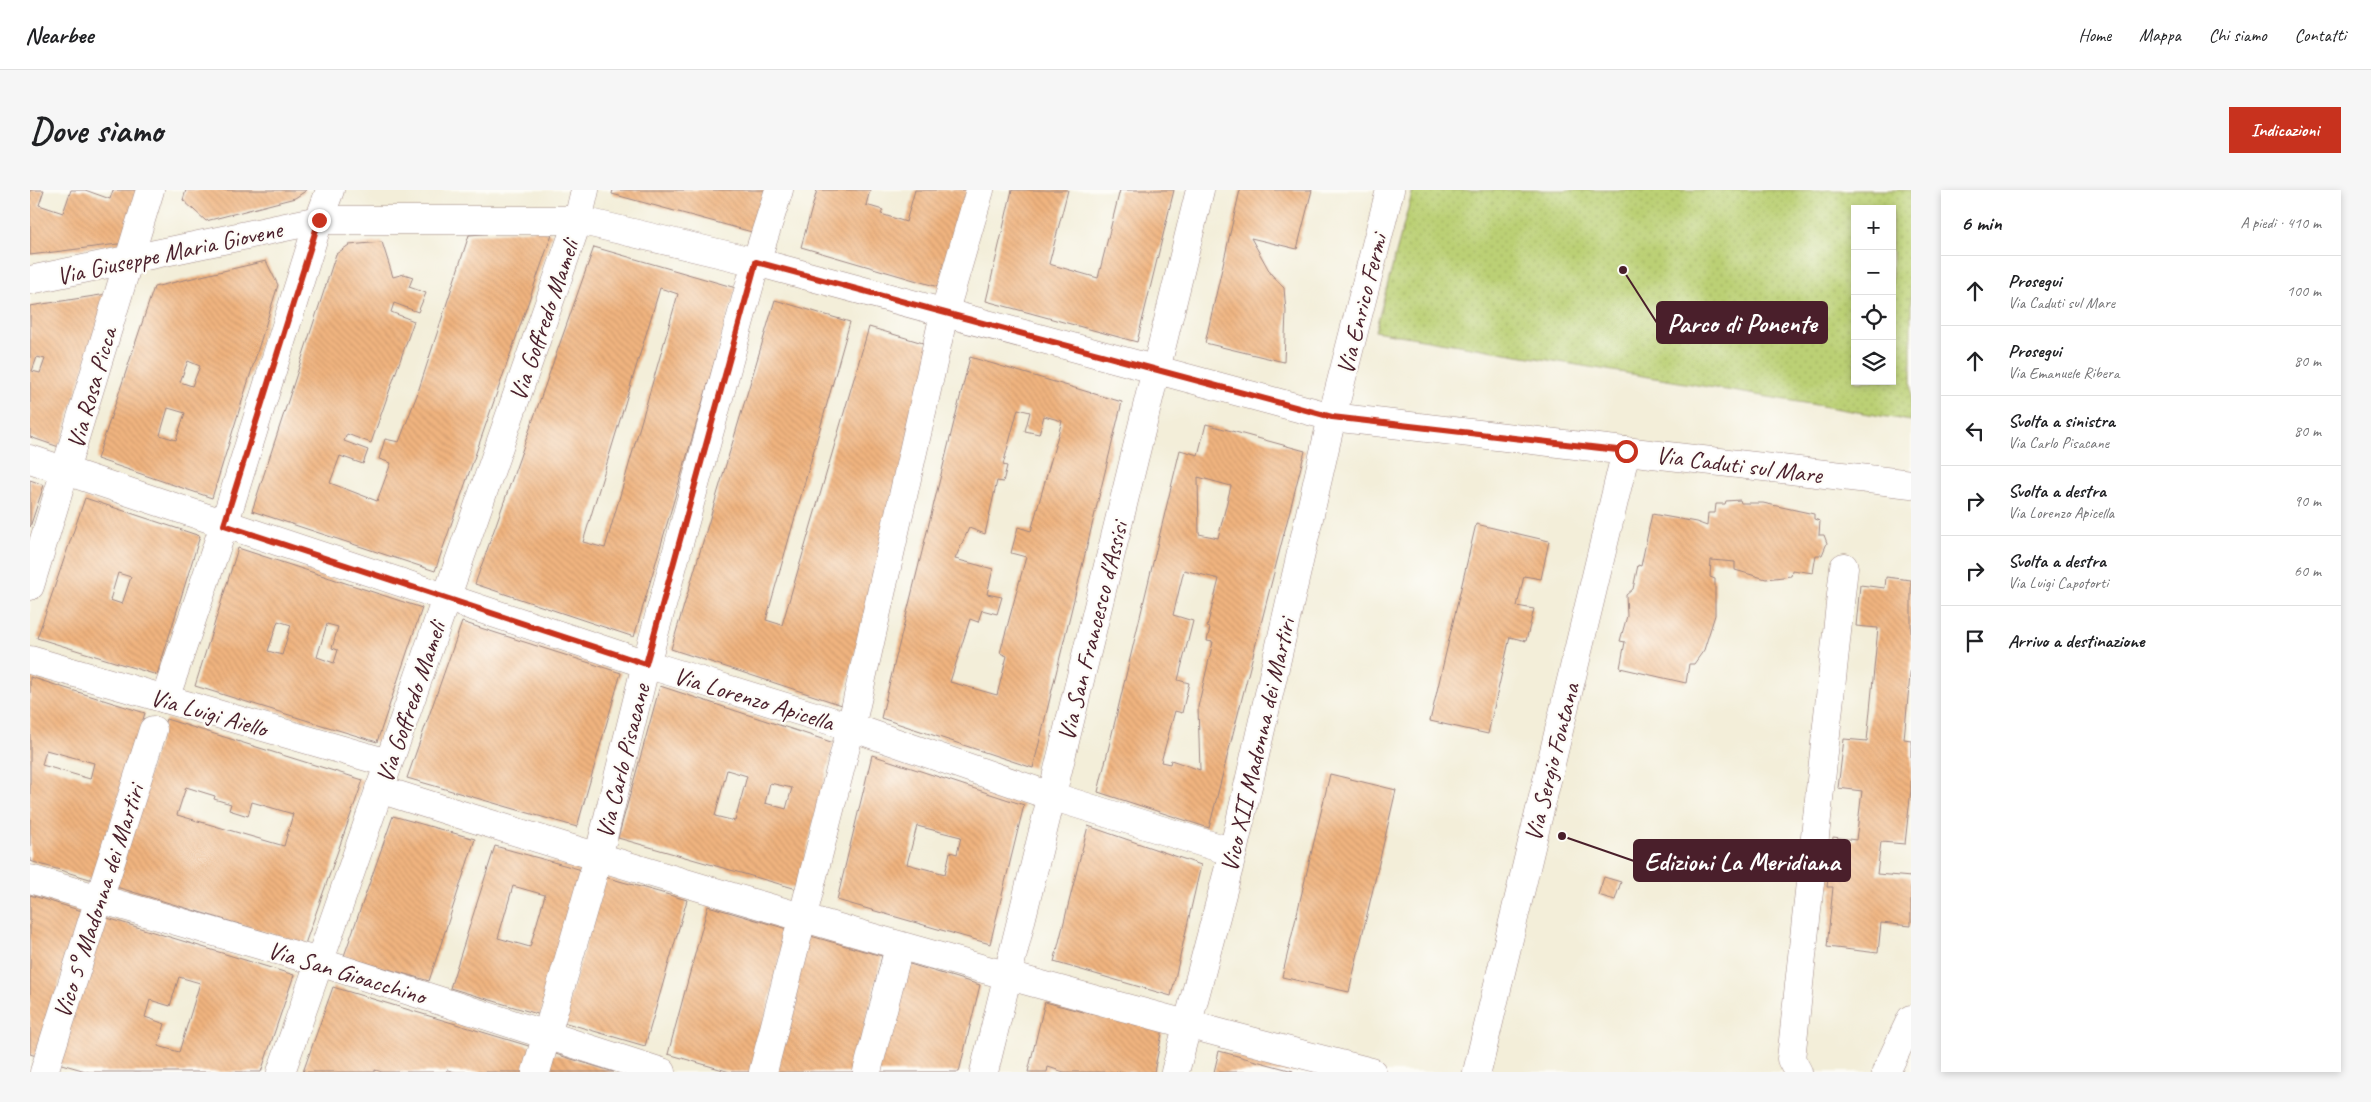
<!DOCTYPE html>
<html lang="it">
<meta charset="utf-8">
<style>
body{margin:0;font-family:Caveat,sans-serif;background:#f6f6f6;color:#202124}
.controls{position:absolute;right:15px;top:15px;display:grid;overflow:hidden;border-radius:0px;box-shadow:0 2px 8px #0003}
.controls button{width:45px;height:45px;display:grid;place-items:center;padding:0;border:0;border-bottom:1px solid #e0e0e0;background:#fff;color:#202124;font:25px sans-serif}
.stop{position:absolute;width:15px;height:15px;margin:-11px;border:4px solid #c8321e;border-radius:50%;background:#fff}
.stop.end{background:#c8321e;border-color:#fff;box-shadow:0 1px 5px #0008}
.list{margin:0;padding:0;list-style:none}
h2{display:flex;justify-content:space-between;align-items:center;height:65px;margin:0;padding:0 20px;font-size:21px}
h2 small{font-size:16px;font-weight:400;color:#757577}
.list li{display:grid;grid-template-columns:32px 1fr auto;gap:15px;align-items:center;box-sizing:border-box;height:70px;padding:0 20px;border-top:1px solid #e0e0e0}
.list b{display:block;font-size:19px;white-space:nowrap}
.list p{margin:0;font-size:16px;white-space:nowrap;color:#757577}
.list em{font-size:16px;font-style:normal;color:#757577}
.icon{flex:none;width:28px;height:28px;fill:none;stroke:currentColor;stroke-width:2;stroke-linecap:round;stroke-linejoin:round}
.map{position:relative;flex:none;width:1881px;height:882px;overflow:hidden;border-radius:0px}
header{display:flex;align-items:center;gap:30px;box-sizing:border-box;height:70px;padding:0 25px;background:#fff;border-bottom:1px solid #e0e0e0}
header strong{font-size:24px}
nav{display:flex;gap:28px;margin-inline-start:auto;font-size:18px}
.intro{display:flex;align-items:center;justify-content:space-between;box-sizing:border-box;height:120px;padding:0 30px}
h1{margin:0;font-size:35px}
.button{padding:12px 22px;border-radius:0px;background:#c8321e;color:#fff;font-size:18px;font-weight:700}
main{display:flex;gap:30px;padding:0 30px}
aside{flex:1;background:#fff;border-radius:0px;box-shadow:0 2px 8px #0003}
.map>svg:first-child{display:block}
</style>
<header>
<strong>Nearbee</strong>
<nav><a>Home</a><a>Mappa</a><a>Chi siamo</a><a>Contatti</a></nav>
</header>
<div class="intro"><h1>Dove siamo</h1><a class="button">Indicazioni</a></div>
<main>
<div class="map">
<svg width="1881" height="882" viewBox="0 0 1881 882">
<defs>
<pattern id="park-dots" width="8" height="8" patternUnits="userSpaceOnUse" patternTransform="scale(1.25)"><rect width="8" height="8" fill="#bbd074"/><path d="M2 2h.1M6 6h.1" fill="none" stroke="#a2b265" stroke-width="1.8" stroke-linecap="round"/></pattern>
<pattern id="building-back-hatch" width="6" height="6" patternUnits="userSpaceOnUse" patternTransform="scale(1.25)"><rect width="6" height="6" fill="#f0b47f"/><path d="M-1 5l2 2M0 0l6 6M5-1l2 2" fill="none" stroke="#cf9a6e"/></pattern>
</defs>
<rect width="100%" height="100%" fill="#fdfcf7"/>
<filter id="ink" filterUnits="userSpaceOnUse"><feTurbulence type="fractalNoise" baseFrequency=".02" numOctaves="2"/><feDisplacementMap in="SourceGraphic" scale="10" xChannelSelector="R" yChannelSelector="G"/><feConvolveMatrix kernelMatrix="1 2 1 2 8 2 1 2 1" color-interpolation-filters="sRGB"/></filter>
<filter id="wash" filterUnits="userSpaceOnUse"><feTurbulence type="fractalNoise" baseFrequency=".0096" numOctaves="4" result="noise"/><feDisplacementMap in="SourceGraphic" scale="20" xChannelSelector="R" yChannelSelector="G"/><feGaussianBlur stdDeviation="1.12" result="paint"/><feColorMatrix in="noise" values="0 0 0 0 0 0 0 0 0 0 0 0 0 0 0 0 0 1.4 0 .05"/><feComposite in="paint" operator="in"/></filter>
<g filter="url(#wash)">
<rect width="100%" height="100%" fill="#f3eed9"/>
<path fill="url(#park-dots)" stroke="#827850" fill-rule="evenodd" d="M1383 0H1881V231L1345 141ZM1825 19H1862V191H1825Z"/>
<g id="blocks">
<g fill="url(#building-back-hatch)" fill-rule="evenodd">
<path d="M0 0H14L9 15 33 23 41 0H55L80 9 83 0H113L96 53 0 65Z"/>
<path d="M156 0H277L265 8 176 31 153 10Z"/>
<path d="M583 0H735L722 42 582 4Z"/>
<path d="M787 0H840L836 15 853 20 851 24 876 32 885 0H940L915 99 771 57Z"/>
<path d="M982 0H1038L1019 74 1068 88 1090 0H1144L1107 152 956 111Z"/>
<path d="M1210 0H1282L1267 59 1221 48 1241 84 1254 98 1256 121 1254 172 1175 153Z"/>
<path d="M507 40 522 44 405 381 222 321 306 64 319 55 352 52 363 87 374 84 383 87 379 97 396 103 388 122 364 113 361 122 384 131 341 253 317 244 314 251 338 260 333 274 310 266 300 293 347 311 361 273 349 269 355 249 369 252 387 205 439 45Z"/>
<path d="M564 57 706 98 604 447 445 394ZM630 98 648 104 575 358 553 352Z"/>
<path d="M236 71 248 95 182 308 67 269 124 97ZM158 171 170 176 162 196 150 192ZM138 218 155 223 146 250 130 245Z"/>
<path d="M77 104 29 257 0 247V116ZM7 167 15 169 10 183 2 181Z"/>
<path d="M745 110 820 132 736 430 752 435 839 137 903 156 812 515 641 459Z"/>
<path d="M940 167 1092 212 1003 578 851 528ZM988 219 1000 222 995 241 1009 244 1014 226 1032 231 1001 341 988 337 981 363 996 367 970 463 977 466 967 505 920 492 940 429 948 432 952 420 967 424 972 407 957 404 963 379 925 369 939 338 955 344 967 291 973 292 977 276 973 275Z"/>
<path d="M1176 234 1275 261 1179 638 1068 602 1150 260 1168 265ZM1168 287 1201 296 1188 348 1169 344ZM1154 380 1189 389 1177 437 1180 438 1177 451 1183 452 1168 517 1170 580 1141 570 1140 574 1131 572 1145 521 1152 523 1159 493 1148 490 1163 431 1143 425Z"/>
<path d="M0 290 14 295 0 337Z"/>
<path d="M55 308 170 346 127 485 7 448ZM88 383 101 387 92 414 80 410Z"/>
<path d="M1710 310 1711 313H1733L1784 324V329L1790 331 1789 345H1794L1797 353 1792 365H1786L1783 383 1762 380 1761 386 1736 389 1705 380V372L1681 370 1680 387 1685 389V425L1674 460 1664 474H1659L1656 493 1590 478 1595 452 1590 451 1597 426 1596 405 1603 399 1608 375 1611 376 1622 324 1666 332 1677 336 1678 323H1685L1686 314H1695L1696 311Z"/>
<path d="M1446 334 1519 351 1511 389 1494 386 1487 416 1504 419 1496 451 1480 447 1458 544 1400 531Z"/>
<path d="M208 358 392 418 347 552 165 496ZM248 431 261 435 252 465 238 461ZM297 434 308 437 302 458 308 460 304 473 287 467Z"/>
<path d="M1856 387 1881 390V475L1874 549 1881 550V599L1875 654 1851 652 1847 684 1881 687V736L1851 733 1848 763 1797 757 1803 697H1797L1803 647 1826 650 1832 601 1808 598 1814 549 1837 551 1848 438 1826 436 1830 395 1855 398Z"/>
<path d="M432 432 591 483 547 637 377 588Z"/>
<path d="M0 487 115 523 63 690 0 671ZM16 560 64 573 60 589 12 575Z"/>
<path d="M630 496 804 553 767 699 588 648ZM697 580 717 586 705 631 685 626ZM740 593 762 598 756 619 735 613Z"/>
<path d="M136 529 333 590 275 754 83 696ZM156 597 185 606 184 609 201 614 199 620 218 626 222 612 263 624 254 656 147 625Z"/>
<path d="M842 565 994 615 960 754 807 710ZM887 636 931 647 927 664 920 662 915 684 877 674Z"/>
<path d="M1300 584 1366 600 1319 802 1252 787Z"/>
<path d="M363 626 445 649 399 791 314 766Z"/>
<path d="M1058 636 1171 675 1141 806 1024 772Z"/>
<path d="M465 656 552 680 511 825 420 798ZM483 696 515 705 500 757 468 748Z"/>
<path d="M575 687 657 710 615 856 533 832Z"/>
<path d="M1574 687 1591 692 1585 710 1568 705Z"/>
<path d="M0 705 52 721 6 866 0 864Z"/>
<path d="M678 716 757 739 722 882H700L638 864Z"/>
<path d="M74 727 264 785 231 882H59L28 873ZM149 787 170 793 149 862 128 856 135 834 115 827 120 810 140 816Z"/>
<path d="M777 745 852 766 824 882H744Z"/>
<path d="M873 772 950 795 929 882H846Z"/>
<path d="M303 797 502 857 495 882H426L417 880 416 882H352L345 880V882H273Z"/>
<path d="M1015 812 1061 824 1062 820 1133 839 1124 882H1034L1018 877 1017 882H998Z"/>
<path d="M1189 861 1263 881V882H1184Z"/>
<path d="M522 863 584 882H517Z"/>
</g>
</g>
</g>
<g filter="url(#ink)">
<use href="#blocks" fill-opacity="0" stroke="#9e8682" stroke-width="1"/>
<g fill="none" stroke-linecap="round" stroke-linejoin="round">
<defs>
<g id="minor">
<path d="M0 90 289 30H548L726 72 1302 227 1881 294"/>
<path d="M0 269 616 474 821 537 1021 606 1203 662"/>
<path d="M0 396 120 0"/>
<path d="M0 470 358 573"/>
<path d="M135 509 194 335 289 30 300 0"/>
<path d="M349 599C678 703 1008 798 1342 882"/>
<path d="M0 689 289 772 632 882"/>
<path d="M14 882 123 540"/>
<path d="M251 882 548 30 555 0"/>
<path d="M506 882 568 668 616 474 726 72 749 0"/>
<path d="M733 882 821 537 914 124 950 0"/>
<path d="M837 882 869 757"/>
<path d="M954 882 1170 0"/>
<path d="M1145 882 1203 662 1302 227 1360 0"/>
<path d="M1447 882 1596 261"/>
<path d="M1768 882 1761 869 1814 377"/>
<path d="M1856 882 1881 829"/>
</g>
</defs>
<use href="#minor" stroke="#9e8682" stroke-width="29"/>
<use href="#minor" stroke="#fff" stroke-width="28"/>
</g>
</g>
<g fill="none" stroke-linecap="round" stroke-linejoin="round" filter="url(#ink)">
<path stroke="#c8321e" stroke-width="6" d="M289 30 194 335 616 474 726 72 1302 227 1596 261"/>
</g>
<g text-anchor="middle" stroke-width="4.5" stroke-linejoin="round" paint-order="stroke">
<g font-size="25" fill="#4a1f2b" stroke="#fdfcf7">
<text transform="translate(139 62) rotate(-12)" y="9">Via Giuseppe Maria Giovene</text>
<text transform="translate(1331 114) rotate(-76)" y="9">Via Enrico Fermi</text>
<text transform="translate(513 130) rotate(-71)" y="9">Via Goffredo Mameli</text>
<text transform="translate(61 198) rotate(-74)" y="9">Via Rosa Picca</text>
<text transform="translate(1709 274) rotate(7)" y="9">Via Caduti sul Mare</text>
<text transform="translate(1062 441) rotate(-76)" y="9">Via San Francesco d'Assisi</text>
<text transform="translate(724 508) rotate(17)" y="9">Via Lorenzo Apicella</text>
<text transform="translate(380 512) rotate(-71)" y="9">Via Goffredo Mameli</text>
<text transform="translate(179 522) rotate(16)" y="9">Via Luigi Aiello</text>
<text transform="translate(1227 555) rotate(-77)" y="9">Vico XII Madonna dei Martiri</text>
<text transform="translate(592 571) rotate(-76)" y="9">Via Carlo Pisacane</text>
<text transform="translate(1521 572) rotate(-76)" y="9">Via Sergio Fontana</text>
<text transform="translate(68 711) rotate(-72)" y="9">Vico 5° Madonna dei Martiri</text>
<text transform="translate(317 782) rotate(17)" y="9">Via San Gioacchino</text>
</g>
</g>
<path fill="none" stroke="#4a1f2b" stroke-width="2" d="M1593 80L1627 133M1532 646L1604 671"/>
<g fill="#4a1f2b" stroke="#fdfcf7" stroke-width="2">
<circle cx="1593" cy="80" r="5"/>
<circle cx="1532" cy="646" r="5"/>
</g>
<g fill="#4a1f2b" stroke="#4a1f2b" stroke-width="2">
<rect x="1627" y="112" width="170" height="41" rx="5"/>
<rect x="1604" y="650" width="216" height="41" rx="5"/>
</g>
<g font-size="26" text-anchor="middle" font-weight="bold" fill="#fff">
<text x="1712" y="142">Parco di Ponente</text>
<text x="1712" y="680">Edizioni La Meridiana</text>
</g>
</svg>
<div class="controls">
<button>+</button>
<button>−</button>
<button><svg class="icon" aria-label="locate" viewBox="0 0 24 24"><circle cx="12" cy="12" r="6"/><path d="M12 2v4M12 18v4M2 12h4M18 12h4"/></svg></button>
<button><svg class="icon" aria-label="layers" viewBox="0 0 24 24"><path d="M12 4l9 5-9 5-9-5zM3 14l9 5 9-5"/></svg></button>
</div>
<div class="stop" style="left:1596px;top:261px"></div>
<div class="stop end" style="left:289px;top:30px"></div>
</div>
<aside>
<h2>6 min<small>A piedi · 410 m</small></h2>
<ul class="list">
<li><svg class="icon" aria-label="ahead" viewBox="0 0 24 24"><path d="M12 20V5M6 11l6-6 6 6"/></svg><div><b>Prosegui</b><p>Via Caduti sul Mare</p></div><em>100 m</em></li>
<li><svg class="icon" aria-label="ahead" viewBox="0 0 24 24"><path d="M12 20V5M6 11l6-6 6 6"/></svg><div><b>Prosegui</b><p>Via Emanuele Ribera</p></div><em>80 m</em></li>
<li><svg class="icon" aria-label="left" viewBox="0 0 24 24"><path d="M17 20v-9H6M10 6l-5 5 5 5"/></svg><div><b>Svolta a sinistra</b><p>Via Carlo Pisacane</p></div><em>80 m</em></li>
<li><svg class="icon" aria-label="right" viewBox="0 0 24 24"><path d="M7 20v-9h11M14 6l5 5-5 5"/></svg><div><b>Svolta a destra</b><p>Via Lorenzo Apicella</p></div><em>90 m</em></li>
<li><svg class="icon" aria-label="right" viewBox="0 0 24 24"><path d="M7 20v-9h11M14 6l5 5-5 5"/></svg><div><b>Svolta a destra</b><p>Via Luigi Capotorti</p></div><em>60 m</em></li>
<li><svg class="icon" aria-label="arrive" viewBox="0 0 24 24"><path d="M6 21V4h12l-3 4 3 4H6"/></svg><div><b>Arrivo a destinazione</b></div></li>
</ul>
</aside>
</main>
